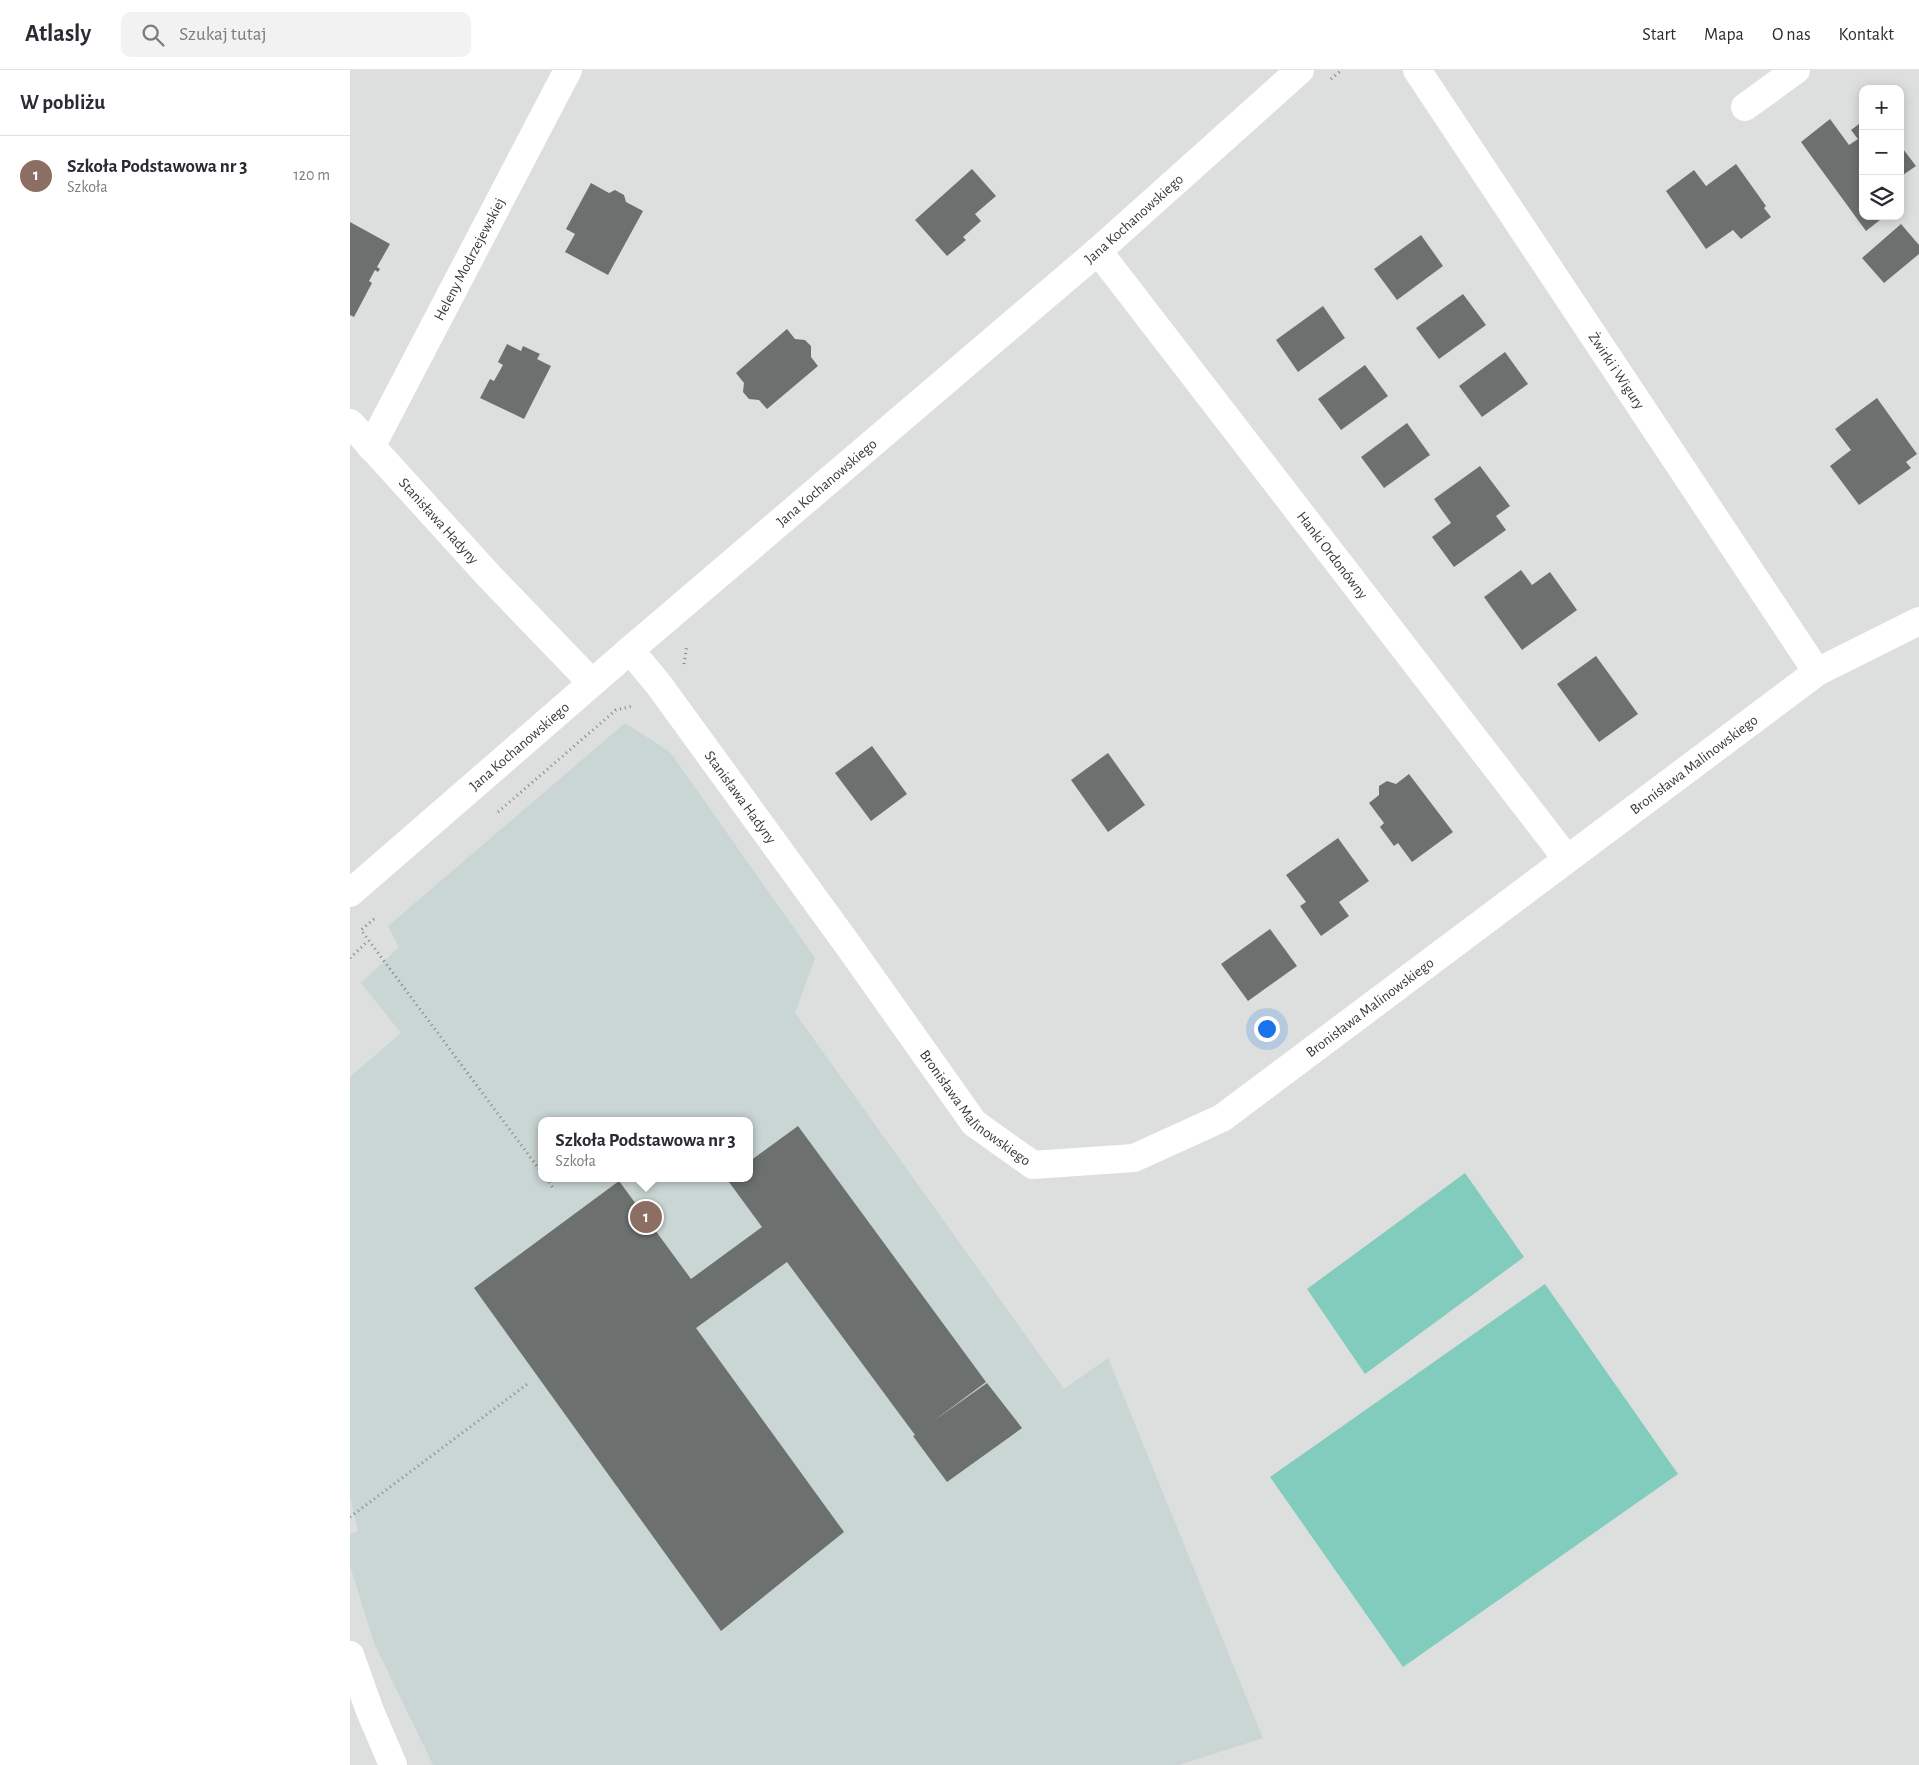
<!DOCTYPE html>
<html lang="pl">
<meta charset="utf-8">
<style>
body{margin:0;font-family:"Alegreya Sans",sans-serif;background:#f2f2f3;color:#2b2b33}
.controls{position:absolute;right:15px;top:15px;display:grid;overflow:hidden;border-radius:10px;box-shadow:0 2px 12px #0003}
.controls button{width:45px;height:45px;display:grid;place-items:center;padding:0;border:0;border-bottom:1px solid #e1e1e2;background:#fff;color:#2b2b33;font:25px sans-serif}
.you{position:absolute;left:916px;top:958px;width:18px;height:18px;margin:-12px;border:4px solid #fff;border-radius:50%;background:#1a73e8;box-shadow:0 0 0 8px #1a73e833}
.badge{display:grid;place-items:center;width:32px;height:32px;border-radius:50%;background:#c03424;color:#fff;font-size:16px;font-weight:700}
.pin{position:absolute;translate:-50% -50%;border:2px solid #fff;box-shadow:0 1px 5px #0006}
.popup{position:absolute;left:188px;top:1047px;width:215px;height:65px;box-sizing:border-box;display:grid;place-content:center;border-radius:10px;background:#fff;filter:drop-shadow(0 1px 4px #0005);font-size:16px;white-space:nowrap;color:#7c7c81}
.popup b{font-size:19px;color:#2b2b33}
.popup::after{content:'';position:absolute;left:50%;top:100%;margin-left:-10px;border:10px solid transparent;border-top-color:#fff}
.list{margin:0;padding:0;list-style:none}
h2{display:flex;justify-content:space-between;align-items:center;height:65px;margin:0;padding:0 20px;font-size:21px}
h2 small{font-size:16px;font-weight:400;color:#7c7c81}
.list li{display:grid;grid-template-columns:32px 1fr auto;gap:15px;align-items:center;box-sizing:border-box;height:80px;padding:0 20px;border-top:1px solid #e1e1e2}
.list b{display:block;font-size:19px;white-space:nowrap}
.list p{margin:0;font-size:16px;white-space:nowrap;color:#7c7c81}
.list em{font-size:16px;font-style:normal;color:#7c7c81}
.icon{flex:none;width:28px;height:28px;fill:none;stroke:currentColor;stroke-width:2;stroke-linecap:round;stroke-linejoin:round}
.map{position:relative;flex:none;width:1569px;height:1695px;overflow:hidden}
header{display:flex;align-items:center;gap:30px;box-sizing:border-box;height:70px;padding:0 25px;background:#fff;border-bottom:1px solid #e1e1e2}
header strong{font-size:24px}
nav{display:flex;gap:28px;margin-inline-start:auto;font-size:18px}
.search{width:350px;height:45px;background:#f2f2f3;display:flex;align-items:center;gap:12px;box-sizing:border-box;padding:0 18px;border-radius:10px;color:#7c7c81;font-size:19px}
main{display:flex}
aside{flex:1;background:#fff}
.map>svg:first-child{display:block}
</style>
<header>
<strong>Atlasly</strong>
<div class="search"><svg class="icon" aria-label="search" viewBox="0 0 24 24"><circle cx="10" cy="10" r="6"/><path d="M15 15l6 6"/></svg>Szukaj tutaj</div>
<nav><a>Start</a><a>Mapa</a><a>O nas</a><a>Kontakt</a></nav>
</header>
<main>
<aside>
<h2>W pobliżu<small></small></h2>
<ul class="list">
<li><span class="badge" style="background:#8d6e63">1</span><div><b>Szkoła Podstawowa nr 3</b><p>Szkoła</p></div><em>120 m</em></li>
</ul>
</aside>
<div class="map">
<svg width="1569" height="1695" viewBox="0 0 1569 1695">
<rect width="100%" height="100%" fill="#dcdfde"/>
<path fill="#c9d6d3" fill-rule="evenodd" d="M275 653 320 682 465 888 445 943 714 1319 758 1288 913 1668 829 1695H83L24 1573 0 1496V1464L8 1461 0 1427V1007L51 963 11 913 49 877 38 856ZM192 1051H400V1108H192Z"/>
<g fill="#82ccbd">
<path d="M1115 1103 1174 1187 1015 1304 957 1219Z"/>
<path d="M1195 1214 1328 1404 1053 1597 920 1407Z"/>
</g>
<g fill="#6c706f">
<path d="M1480 49 1499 75 1508 69 1501 60 1513 51V146H1535L1516 161 1451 72Z"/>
<path d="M1550 75 1566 96 1550 107Z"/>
<path d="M1386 94 1416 136 1414 138 1421 147 1391 169 1383 160 1356 179 1316 121 1344 100 1356 116Z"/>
<path d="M622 99 646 126 625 144 631 151 613 167 616 170 597 186 565 150Z"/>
<path d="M241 113 259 123 265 120 274 125 276 132 293 141 258 205 215 182 225 164 216 159Z"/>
<path d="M0 152 40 174 27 197 30 199 28 202 25 200 19 211 22 213 4 247 0 245Z"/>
<path d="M1551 154 1569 175V184L1534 213 1512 188Z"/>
<path d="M1071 165 1093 196 1047 230 1024 199Z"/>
<path d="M1113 224 1136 255 1089 289 1066 258Z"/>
<path d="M973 236 995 268 948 302 926 270Z"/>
<path d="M437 259 445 269 455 270 461 276V287L468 296 417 339 409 330 399 329 393 322 394 313 386 303Z"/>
<path d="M157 274 171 281 173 276 190 284 187 289 201 296 174 349 130 328 140 309 144 311 153 295 148 292Z"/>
<path d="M1155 282 1178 314 1132 347 1109 316Z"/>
<path d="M1015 295 1038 326 991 360 968 329Z"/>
<path d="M1527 328 1567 384 1556 392 1561 398 1509 435 1480 396 1501 380 1485 359Z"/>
<path d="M1057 353 1080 385 1034 418 1011 387Z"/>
<path d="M1130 396 1160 436 1146 446 1156 460 1104 497 1082 467 1101 453 1084 429Z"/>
<path d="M1171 500 1182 515 1200 502 1227 540 1172 580 1134 527Z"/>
<path d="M1246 586 1288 644 1249 672 1207 614Z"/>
<path d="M522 676 557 724 521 751 485 703Z"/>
<path d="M758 683 795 735 758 762 721 710Z"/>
<path d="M1059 704 1103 762 1062 792 1048 773 1044 776 1030 757 1034 753 1019 733 1029 725V716L1037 711 1046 714Z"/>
<path d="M988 768 1019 811 989 832 999 846 971 866 950 836 956 832 936 805Z"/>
<path d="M920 859 947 896 898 931 871 894Z"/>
<path d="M448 1056 636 1312 582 1352 637 1313 672 1358 597 1412 563 1366 565 1365 437 1192 346 1258 494 1462 371 1561 124 1218 269 1111 341 1209 412 1157 376 1108H400V1091Z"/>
</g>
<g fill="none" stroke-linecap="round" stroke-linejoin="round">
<g stroke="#838484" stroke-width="3" stroke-dasharray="1 4" stroke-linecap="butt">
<path d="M981 9 992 0"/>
<path d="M334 594 337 575"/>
<path d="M148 742 266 640 283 636"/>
<path d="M24 849 11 860 192 1103"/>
<path d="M0 888 18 871"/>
<path d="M196 1108 203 1118"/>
<path d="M0 1447 180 1312"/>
</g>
<g stroke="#fff" stroke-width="28">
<path id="s1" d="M1067 0 1467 602"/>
<path d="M1395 37 1446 0"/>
<path id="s2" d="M748 181 1217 789"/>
<path id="s3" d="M0 353 139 506 242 613"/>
<path id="s4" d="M21 377 218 0"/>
<path id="s5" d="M280 580 309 615 498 875 624 1053 683 1095 784 1088 872 1048 1467 602 1569 551"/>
<path d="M0 1585 20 1641 43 1695"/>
</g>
<path stroke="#fff" stroke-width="28" id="s6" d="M0 823 280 580 748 181 950 0"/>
</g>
<g text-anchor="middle" stroke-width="5" stroke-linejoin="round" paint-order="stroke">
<g font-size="15" fill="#383939" stroke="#e9edec">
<text dy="5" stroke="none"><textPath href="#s6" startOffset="1034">Jana Kochanowskiego</textPath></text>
<text dy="5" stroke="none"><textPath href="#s4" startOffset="212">Heleny Modrzejewskiej</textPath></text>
<text dy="5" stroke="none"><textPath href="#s1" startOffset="361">Żwirki i Wigury</textPath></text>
<text dy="5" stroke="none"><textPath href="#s6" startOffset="629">Jana Kochanowskiego</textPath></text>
<text dy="5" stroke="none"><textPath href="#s3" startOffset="132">Stanisława Hadyny</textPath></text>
<text dy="5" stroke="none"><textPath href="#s2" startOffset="384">Hanki Ordonówny</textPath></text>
<text dy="5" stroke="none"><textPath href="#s6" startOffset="224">Jana Kochanowskiego</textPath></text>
<text dy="5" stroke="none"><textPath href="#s5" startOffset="1445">Bronisława Malinowskiego</textPath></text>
<text dy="5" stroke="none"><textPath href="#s5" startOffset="184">Stanisława Hadyny</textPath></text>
<text dy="5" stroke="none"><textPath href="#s5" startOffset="1040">Bronisława Malinowskiego</textPath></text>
<text dy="5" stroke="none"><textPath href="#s5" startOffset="575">Bronisława Malinowskiego</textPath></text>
</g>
</g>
</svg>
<div class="controls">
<button>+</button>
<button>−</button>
<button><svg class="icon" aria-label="layers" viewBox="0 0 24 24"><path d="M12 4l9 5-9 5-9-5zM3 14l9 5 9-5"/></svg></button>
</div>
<div class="you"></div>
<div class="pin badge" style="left:296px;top:1147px;background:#8d6e63">1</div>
<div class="popup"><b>Szkoła Podstawowa nr 3</b>Szkoła</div>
</div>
</main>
